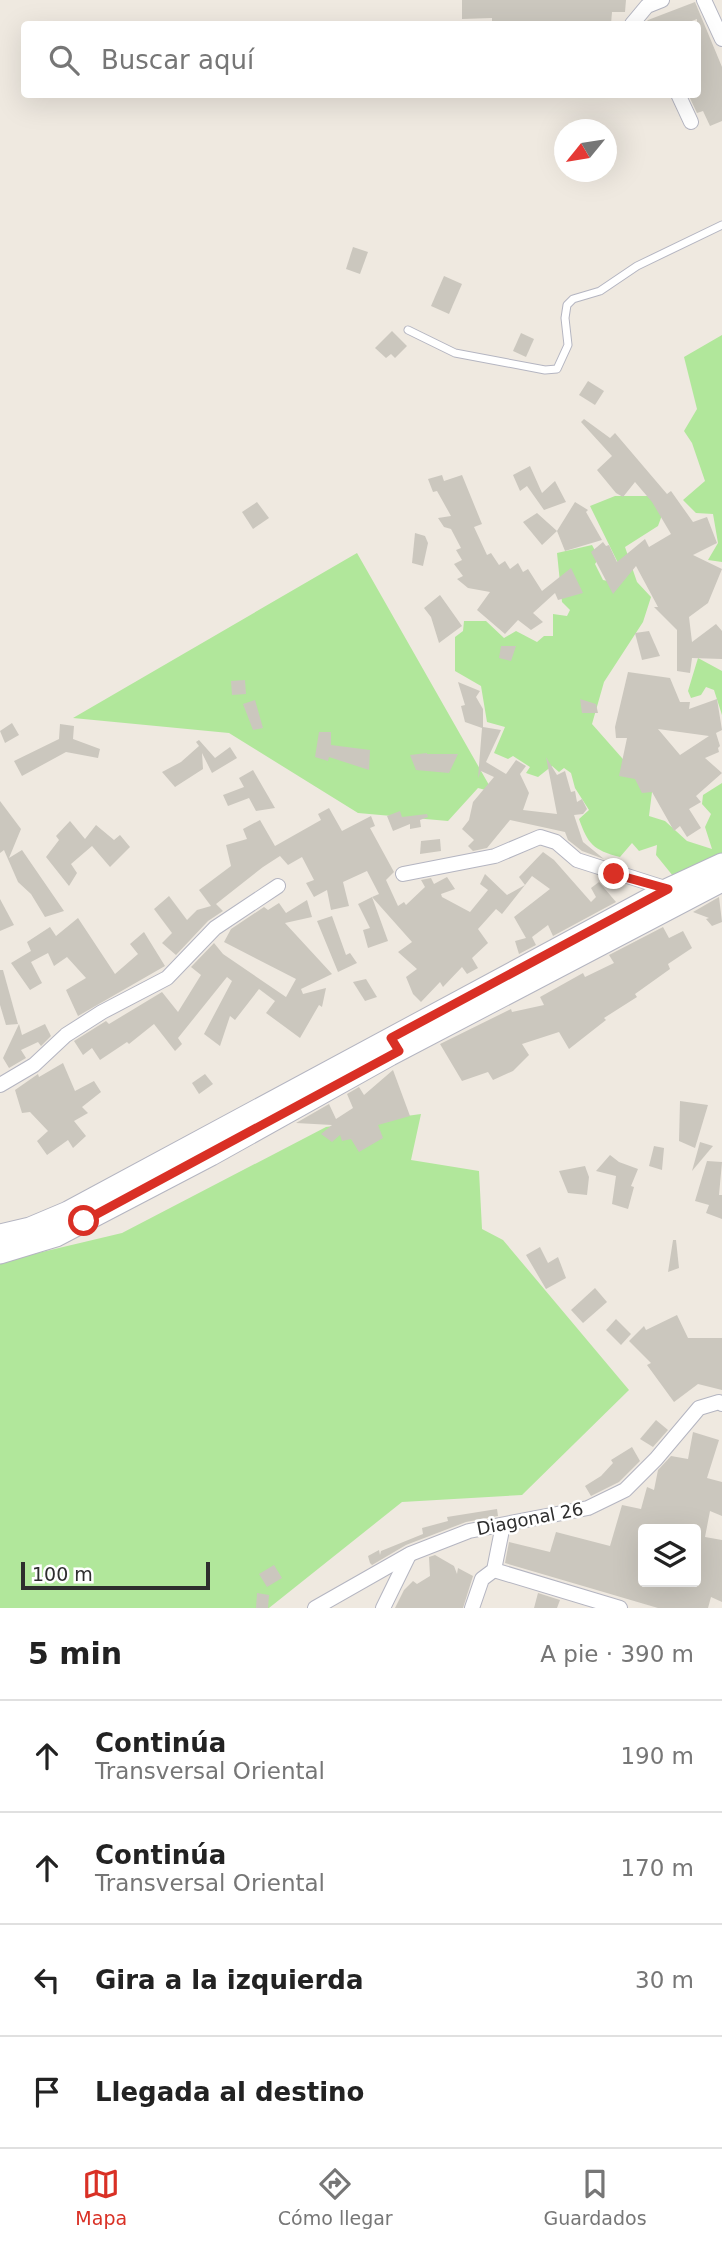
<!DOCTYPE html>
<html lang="es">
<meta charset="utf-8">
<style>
body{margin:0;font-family:"DejaVu Sans",sans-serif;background:#f2f2f2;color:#222}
.controls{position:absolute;right:21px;bottom:21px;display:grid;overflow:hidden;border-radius:7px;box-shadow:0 7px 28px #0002}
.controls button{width:63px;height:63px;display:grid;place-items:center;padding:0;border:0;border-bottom:2px solid #e0e0e0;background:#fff;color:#222;font:35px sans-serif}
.compass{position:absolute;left:554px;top:119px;width:63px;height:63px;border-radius:50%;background:#fff;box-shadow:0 7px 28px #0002;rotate:240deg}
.scale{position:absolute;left:21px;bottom:18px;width:189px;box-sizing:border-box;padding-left:7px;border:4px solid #2e2e2e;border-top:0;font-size:19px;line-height:24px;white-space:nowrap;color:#2e2e2e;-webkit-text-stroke:5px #fff;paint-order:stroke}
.stop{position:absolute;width:21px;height:21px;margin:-16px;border:5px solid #d93025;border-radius:50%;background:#fff}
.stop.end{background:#d93025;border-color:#fff;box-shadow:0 2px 7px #0008}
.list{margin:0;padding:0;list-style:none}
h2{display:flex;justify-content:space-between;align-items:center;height:91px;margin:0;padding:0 28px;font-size:30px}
h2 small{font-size:23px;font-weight:400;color:#767676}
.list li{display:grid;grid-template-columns:46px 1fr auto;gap:21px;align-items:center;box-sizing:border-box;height:112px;padding:0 28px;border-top:2px solid #e0e0e0}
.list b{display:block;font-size:26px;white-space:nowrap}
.list p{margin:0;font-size:23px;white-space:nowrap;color:#767676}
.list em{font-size:23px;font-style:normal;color:#767676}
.icon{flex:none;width:38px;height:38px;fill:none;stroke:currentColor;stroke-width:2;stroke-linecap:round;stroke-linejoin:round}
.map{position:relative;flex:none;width:722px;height:1608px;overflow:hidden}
.search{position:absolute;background:#fff;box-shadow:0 7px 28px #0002;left:21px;right:21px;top:21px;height:77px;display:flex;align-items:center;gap:18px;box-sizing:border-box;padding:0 24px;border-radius:7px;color:#767676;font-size:26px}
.sheet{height:539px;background:#fff}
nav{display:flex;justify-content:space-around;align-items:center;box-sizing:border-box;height:98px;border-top:2px solid #e0e0e0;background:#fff;font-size:19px;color:#767676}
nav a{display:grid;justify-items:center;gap:4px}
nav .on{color:#d93025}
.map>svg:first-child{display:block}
</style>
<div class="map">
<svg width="722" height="1608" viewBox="0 0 722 1608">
<rect width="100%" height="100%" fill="#efe9e0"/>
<g fill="#b1e79b">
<path d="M722 335V562L708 560 718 543 713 514 696 513 683 500 705 481 692 443 684 431 697 409 684 357Z"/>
<path d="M615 496H655L665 507 658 526 625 547 637 582 651 597 643 622 604 682 592 724 652 792 649 816 665 821 687 841 712 849 705 827 711 814 702 804 703 795 722 783V858L686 892 656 855 657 845 639 851 632 843 620 857C593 850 588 844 579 819L589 810 575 788 571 773 564 768 559 772 552 766 538 777 526 773 530 767 513 756 508 759 494 753 505 727 487 722 481 686 455 671V637L463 631 464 621H486L504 638 516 631 537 642 544 636H553V614L567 616 570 610 562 602 557 553 592 545 599 558 595 564 603 580 613 582 618 563 590 506Z"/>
<path d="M357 553 493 792 478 788 448 821 358 813 229 733 73 718Z"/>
<path d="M698 658 722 671V715L714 690 706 687 701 695 691 698 688 691Z"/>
<path d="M421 1114 411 1160 479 1171 482 1229 503 1240 629 1390 522 1495 402 1502 269 1608H0V1262L122 1233 326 1127Z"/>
</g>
<g fill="#cbc7be" fill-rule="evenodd">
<path d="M462 0H626L625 12H612L611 24H492V18L462 19Z"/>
<path d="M695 2 722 67V121L710 126 703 111 697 113 689 96 697 94V19L684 24H644L648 20Z"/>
<path d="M353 247 368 252 360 274 346 269Z"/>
<path d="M444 276 462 284 449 314 431 306Z"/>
<path d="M392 331 407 346 395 358 391 354 386 358 375 348Z"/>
<path d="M521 333 534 339 526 357 513 351Z"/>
<path d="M588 381 604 391 595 405 579 395Z"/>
<path d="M584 419 610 438 615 433 667 494 671 491 693 522 707 517 717 543 693 555 722 569 708 603 689 617 692 642 716 624 722 631V659L692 658 690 673 677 671V630L654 607H658L636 566 613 594 591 552 603 542 606 546 609 545 617 562 645 539 649 547 671 534 652 502 635 482 623 497 616 493 597 470 612 456 581 422Z"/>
<path d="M530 466 542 493 555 481 566 502 544 510 527 486 520 491 513 475Z"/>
<path d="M442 475 444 481 462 475 482 524 474 527 487 555 491 553 499 565 505 561 510 569 518 563 523 572 528 569 542 591 571 568 583 593 558 600 555 593 533 613 543 622 531 630 518 620 505 634 477 610 490 592 468 588 457 579 463 576 454 564 462 560 456 550 461 548 451 529 444 527 438 518 451 516 437 491 433 492 428 479Z"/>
<path d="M257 502 269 518 253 529 242 512Z"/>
<path d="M575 502 588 510 586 512 602 540 565 551 557 531 542 545 523 522 537 513 557 531Z"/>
<path d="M415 533 425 536 428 543 423 566 412 563Z"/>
<path d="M440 595 462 626 439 643 431 617 424 608Z"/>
<path d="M649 631 660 656 642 660 635 633Z"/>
<path d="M501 646H516L511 661 499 658Z"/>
<path d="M628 672 670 678 680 702H690L689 709 717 699 722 730 716 733 720 746 718 748 719 752 705 758 722 773 696 796 701 802 689 809 701 828 687 837 680 826 674 831 652 792 642 793 635 779 619 776 627 738H616L615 727ZM658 729 709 736 680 755Z"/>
<path d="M245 680 246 694 232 695 231 681Z"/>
<path d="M458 682 480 691 476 697 483 709V727L501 730 486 762 506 774 516 760 526 766 520 774 529 793 523 810 557 814 546 757 557 775 565 771 571 792 575 791 577 802 582 799 587 809 583 814 574 815 583 842 604 859 582 851 568 840 565 832 510 820 487 848 473 851 468 846 474 840 462 829 469 820 473 802 494 777 481 771 478 778 482 728 465 722 461 706 465 705Z"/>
<path d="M580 699 596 704 598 713H582Z"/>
<path d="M255 700 263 728 253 730 243 704Z"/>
<path d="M12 723 19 735 5 743 0 731Z"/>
<path d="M60 724 74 726 73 739 100 749 98 758 66 752 22 776 14 761 59 739Z"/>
<path d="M319 732H331V745L370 750 369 770 329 757 328 761 315 757Z"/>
<path d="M199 740 215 758 230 747 237 758 212 773 202 753 203 769 175 787 162 772 181 762 199 746 196 742Z"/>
<path d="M427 753V754H458L449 773 416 770 410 755Z"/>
<path d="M253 770 275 808 256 811 249 798 228 806 223 795 244 787 239 778Z"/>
<path d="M0 801 21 829 9 858 22 850 64 911 45 917 31 894 18 882 4 850 0 853Z"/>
<path d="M329 808 342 831 371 816 375 826 370 828 394 872 386 880 398 906 404 902 406 905 425 887 421 880 431 878 434 884 447 877 455 889 441 894 442 897 470 912 488 890 480 884 485 874 507 895 525 885 502 914 496 909 478 929 488 943 472 958 478 968 467 974 462 967 443 987 440 982 421 1002 413 994 406 977 417 969 398 952 412 942 372 897 379 894 367 871 343 882 349 906 331 910 327 890 314 897 306 883 314 880 302 857 288 865 280 856 263 867 216 904 223 911 208 921 176 955 162 943 172 933 154 909 169 896 187 920 197 910 211 906 199 890 231 866 226 845 247 839 243 829 260 820 275 846 321 820 318 814Z"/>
<path d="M400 811 402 817 427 814 428 817 420 820 421 827 410 829V824L393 831 387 816Z"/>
<path d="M70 821 85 839 96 825 114 840 120 835 130 847 110 867 92 846 71 864 77 873 69 886 46 857 59 840 56 836Z"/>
<path d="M440 839 441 851 420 854 421 841Z"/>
<path d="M543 852 554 860 591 902 596 897 591 888 599 882 616 902 553 936 548 925 532 937 536 945 519 954 515 941 526 938 514 917 550 889 532 876 525 885 519 877Z"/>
<path d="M372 897 388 941 368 948 363 930 370 928 358 904Z"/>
<path d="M719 897 722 922 712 926 706 919 709 918 693 912Z"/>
<path d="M0 899 14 925 0 931Z"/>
<path d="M307 900 312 917 285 923 332 974 301 989 303 994 326 988 322 1007 319 1005 300 1038 266 1013 275 1001 259 989 235 1020 230 1016 220 1046 204 1034 232 981 227 977 178 1038 182 1044 175 1051 154 1024 129 1044 127 1042 100 1060 92 1048 83 1055 74 1041 106 1021 109 1024 162 992 178 1012 201 975 191 967 214 943 223 954 286 997 296 979 224 942 231 929 264 907 268 910 279 903 286 913Z"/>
<path d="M332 916 346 955 350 953 357 963 338 972 317 921Z"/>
<path d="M78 918 115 974 138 954 130 944 144 932 165 966 78 1016 66 990 86 978 67 957 54 966 48 953 31 962 42 983 30 990 11 963 31 951 27 942 50 927 56 936Z"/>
<path d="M663 927 669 938 683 931 692 948 668 964 670 969 635 994 637 997 604 1018 606 1020 569 1049 559 1032 522 1044 529 1055 513 1071 493 1080 488 1072 462 1081 440 1044 511 1009 512 1012 544 1005 540 997 583 973 585 977 614 963 609 955Z"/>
<path d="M0 970H3L18 1024 6 1025 0 1005Z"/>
<path d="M366 979 377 997 365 1001 353 982Z"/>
<path d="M19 1024 22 1035 45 1024 51 1036 41 1046 38 1042 21 1050 26 1058 9 1068 3 1058Z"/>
<path d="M63 1063 75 1091 94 1081 101 1092 82 1107 88 1113 74 1121 86 1136 73 1148 68 1140 47 1155 37 1141 48 1131 30 1112 22 1113 15 1090 38 1074 39 1077Z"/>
<path d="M393 1070 410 1116 378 1125 383 1138 359 1152 351 1139 342 1141 340 1135 332 1142 321 1134 332 1125 296 1123 329 1104 336 1119 353 1108 347 1094 359 1087 364 1095Z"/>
<path d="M205 1074 213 1084 199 1094 192 1083Z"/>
<path d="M680 1101 708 1105 695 1148 679 1141Z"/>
<path d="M700 1142 713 1146 692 1171Z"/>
<path d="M654 1146 664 1148 662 1170 649 1166Z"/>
<path d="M610 1155 619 1162 638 1169 631 1186 634 1187 628 1209 612 1204 616 1176 596 1171Z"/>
<path d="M707 1161 722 1162 719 1195H722V1219L706 1213 709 1205 695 1201Z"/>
<path d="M585 1166 589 1177 587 1195 568 1193 559 1171Z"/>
<path d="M673 1240H676L679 1268 668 1272Z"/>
<path d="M540 1247 548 1263 558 1257 566 1278 546 1289 526 1255Z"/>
<path d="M595 1288 607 1302 583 1323 571 1310Z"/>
<path d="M677 1315 688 1338H722V1390L698 1384 674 1402 647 1365 651 1363 629 1341 644 1326 646 1330Z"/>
<path d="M616 1319 631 1334 621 1345 606 1330Z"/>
<path d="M656 1420 668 1430 653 1447 640 1439Z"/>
<path d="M693 1432 719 1440 707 1478 722 1482V1516L710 1511 705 1537 722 1540V1602L711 1597 708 1608H658L505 1563 509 1542 550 1552 556 1532 610 1546 622 1505 641 1509 647 1487 654 1490 658 1470 671 1456 688 1459ZM643 1529H696V1582H643Z"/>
<path d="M632 1447 640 1461 619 1482 591 1496 585 1486 601 1476 613 1463 611 1460Z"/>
<path d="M497 1509 498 1516 466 1522 406 1545 372 1565 370 1563 368 1556 379 1550 380 1555 381 1551 423 1534 422 1528 448 1521 447 1517Z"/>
<path d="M435 1555 454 1566 457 1574 458 1568 473 1576 463 1608H395L404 1590 413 1581 417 1584 430 1576 429 1557Z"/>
<path d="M274 1565 282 1578 267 1587 259 1574Z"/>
<path d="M257 1593 269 1595 268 1608H256Z"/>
<path d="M538 1593 560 1600 557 1608H534Z"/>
</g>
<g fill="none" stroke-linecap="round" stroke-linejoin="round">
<defs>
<path id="lane" d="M408 330 455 353 545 370 557 369 568 345 565 318 567 305 573 299 600 291 637 266 722 225"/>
<g id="street">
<path d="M704 0 722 39"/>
<path d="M632 24 647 6 662 0"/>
<path d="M678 94 691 122"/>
<path d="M403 874 495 856 540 837 556 842 577 860 668 889"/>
<path d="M0 1085 34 1065 66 1035 102 1012 167 978 215 928 278 886"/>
<path d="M494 1570 620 1608"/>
<path d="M315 1608 410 1554 469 1531 588 1508 625 1490 656 1459 699 1408 719 1402 722 1404"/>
<path d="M383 1608 409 1555"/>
<path d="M472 1608 482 1579 494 1570 503 1525"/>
</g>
<g id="secondary">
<path d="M0 1235 30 1228 68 1212 668 889 722 864"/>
<path d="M0 1253 56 1236 211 1155 390 1055 722 881"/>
</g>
</defs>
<use href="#lane" stroke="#b4b5c1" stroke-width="9"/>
<use href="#street" stroke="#b4b5c1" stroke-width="16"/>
<use href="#secondary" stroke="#b4b5c1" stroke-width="23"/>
<use href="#lane" stroke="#fff" stroke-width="7"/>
<use href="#street" stroke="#fff" stroke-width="14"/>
<use href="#secondary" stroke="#fff" stroke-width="21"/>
</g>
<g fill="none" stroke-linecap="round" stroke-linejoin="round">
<path stroke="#d93025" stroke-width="9" d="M84 1221 399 1051 391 1038 668 889 614 874"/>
</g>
<g text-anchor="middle" stroke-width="5" stroke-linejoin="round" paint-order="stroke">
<g font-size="18" fill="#2e2e2e" stroke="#fff">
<text transform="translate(530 1519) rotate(-11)" y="6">Diagonal 26</text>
</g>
</g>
</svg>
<div class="controls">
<button><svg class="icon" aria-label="layers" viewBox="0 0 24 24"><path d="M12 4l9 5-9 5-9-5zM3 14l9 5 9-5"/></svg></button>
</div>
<svg class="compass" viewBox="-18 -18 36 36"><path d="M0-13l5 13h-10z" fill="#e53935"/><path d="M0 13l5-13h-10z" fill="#767676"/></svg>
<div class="scale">100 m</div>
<div class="stop" style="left:84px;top:1221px"></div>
<div class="stop end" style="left:614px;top:874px"></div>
<div class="search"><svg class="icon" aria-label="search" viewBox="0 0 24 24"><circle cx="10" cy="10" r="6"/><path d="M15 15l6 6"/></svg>Buscar aquí</div>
</div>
<section class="sheet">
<h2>5 min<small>A pie · 390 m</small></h2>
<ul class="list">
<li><svg class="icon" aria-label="ahead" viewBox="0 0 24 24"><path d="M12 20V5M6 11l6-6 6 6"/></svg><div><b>Continúa</b><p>Transversal Oriental</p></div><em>190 m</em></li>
<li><svg class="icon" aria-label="ahead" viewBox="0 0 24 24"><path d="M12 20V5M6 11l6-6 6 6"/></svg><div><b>Continúa</b><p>Transversal Oriental</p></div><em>170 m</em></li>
<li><svg class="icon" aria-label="left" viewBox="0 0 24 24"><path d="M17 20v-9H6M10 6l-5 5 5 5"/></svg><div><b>Gira a la izquierda</b></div><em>30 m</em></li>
<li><svg class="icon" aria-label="arrive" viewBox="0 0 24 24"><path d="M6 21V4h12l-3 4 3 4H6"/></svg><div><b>Llegada al destino</b></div></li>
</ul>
</section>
<nav>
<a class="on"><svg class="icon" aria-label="map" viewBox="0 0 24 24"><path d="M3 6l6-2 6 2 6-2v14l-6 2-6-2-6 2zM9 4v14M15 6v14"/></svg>Mapa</a>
<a><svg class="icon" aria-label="directions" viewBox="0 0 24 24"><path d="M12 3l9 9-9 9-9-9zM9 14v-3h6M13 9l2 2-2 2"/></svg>Cómo llegar</a>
<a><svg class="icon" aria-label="saved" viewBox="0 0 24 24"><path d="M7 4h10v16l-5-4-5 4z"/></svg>Guardados</a>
</nav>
